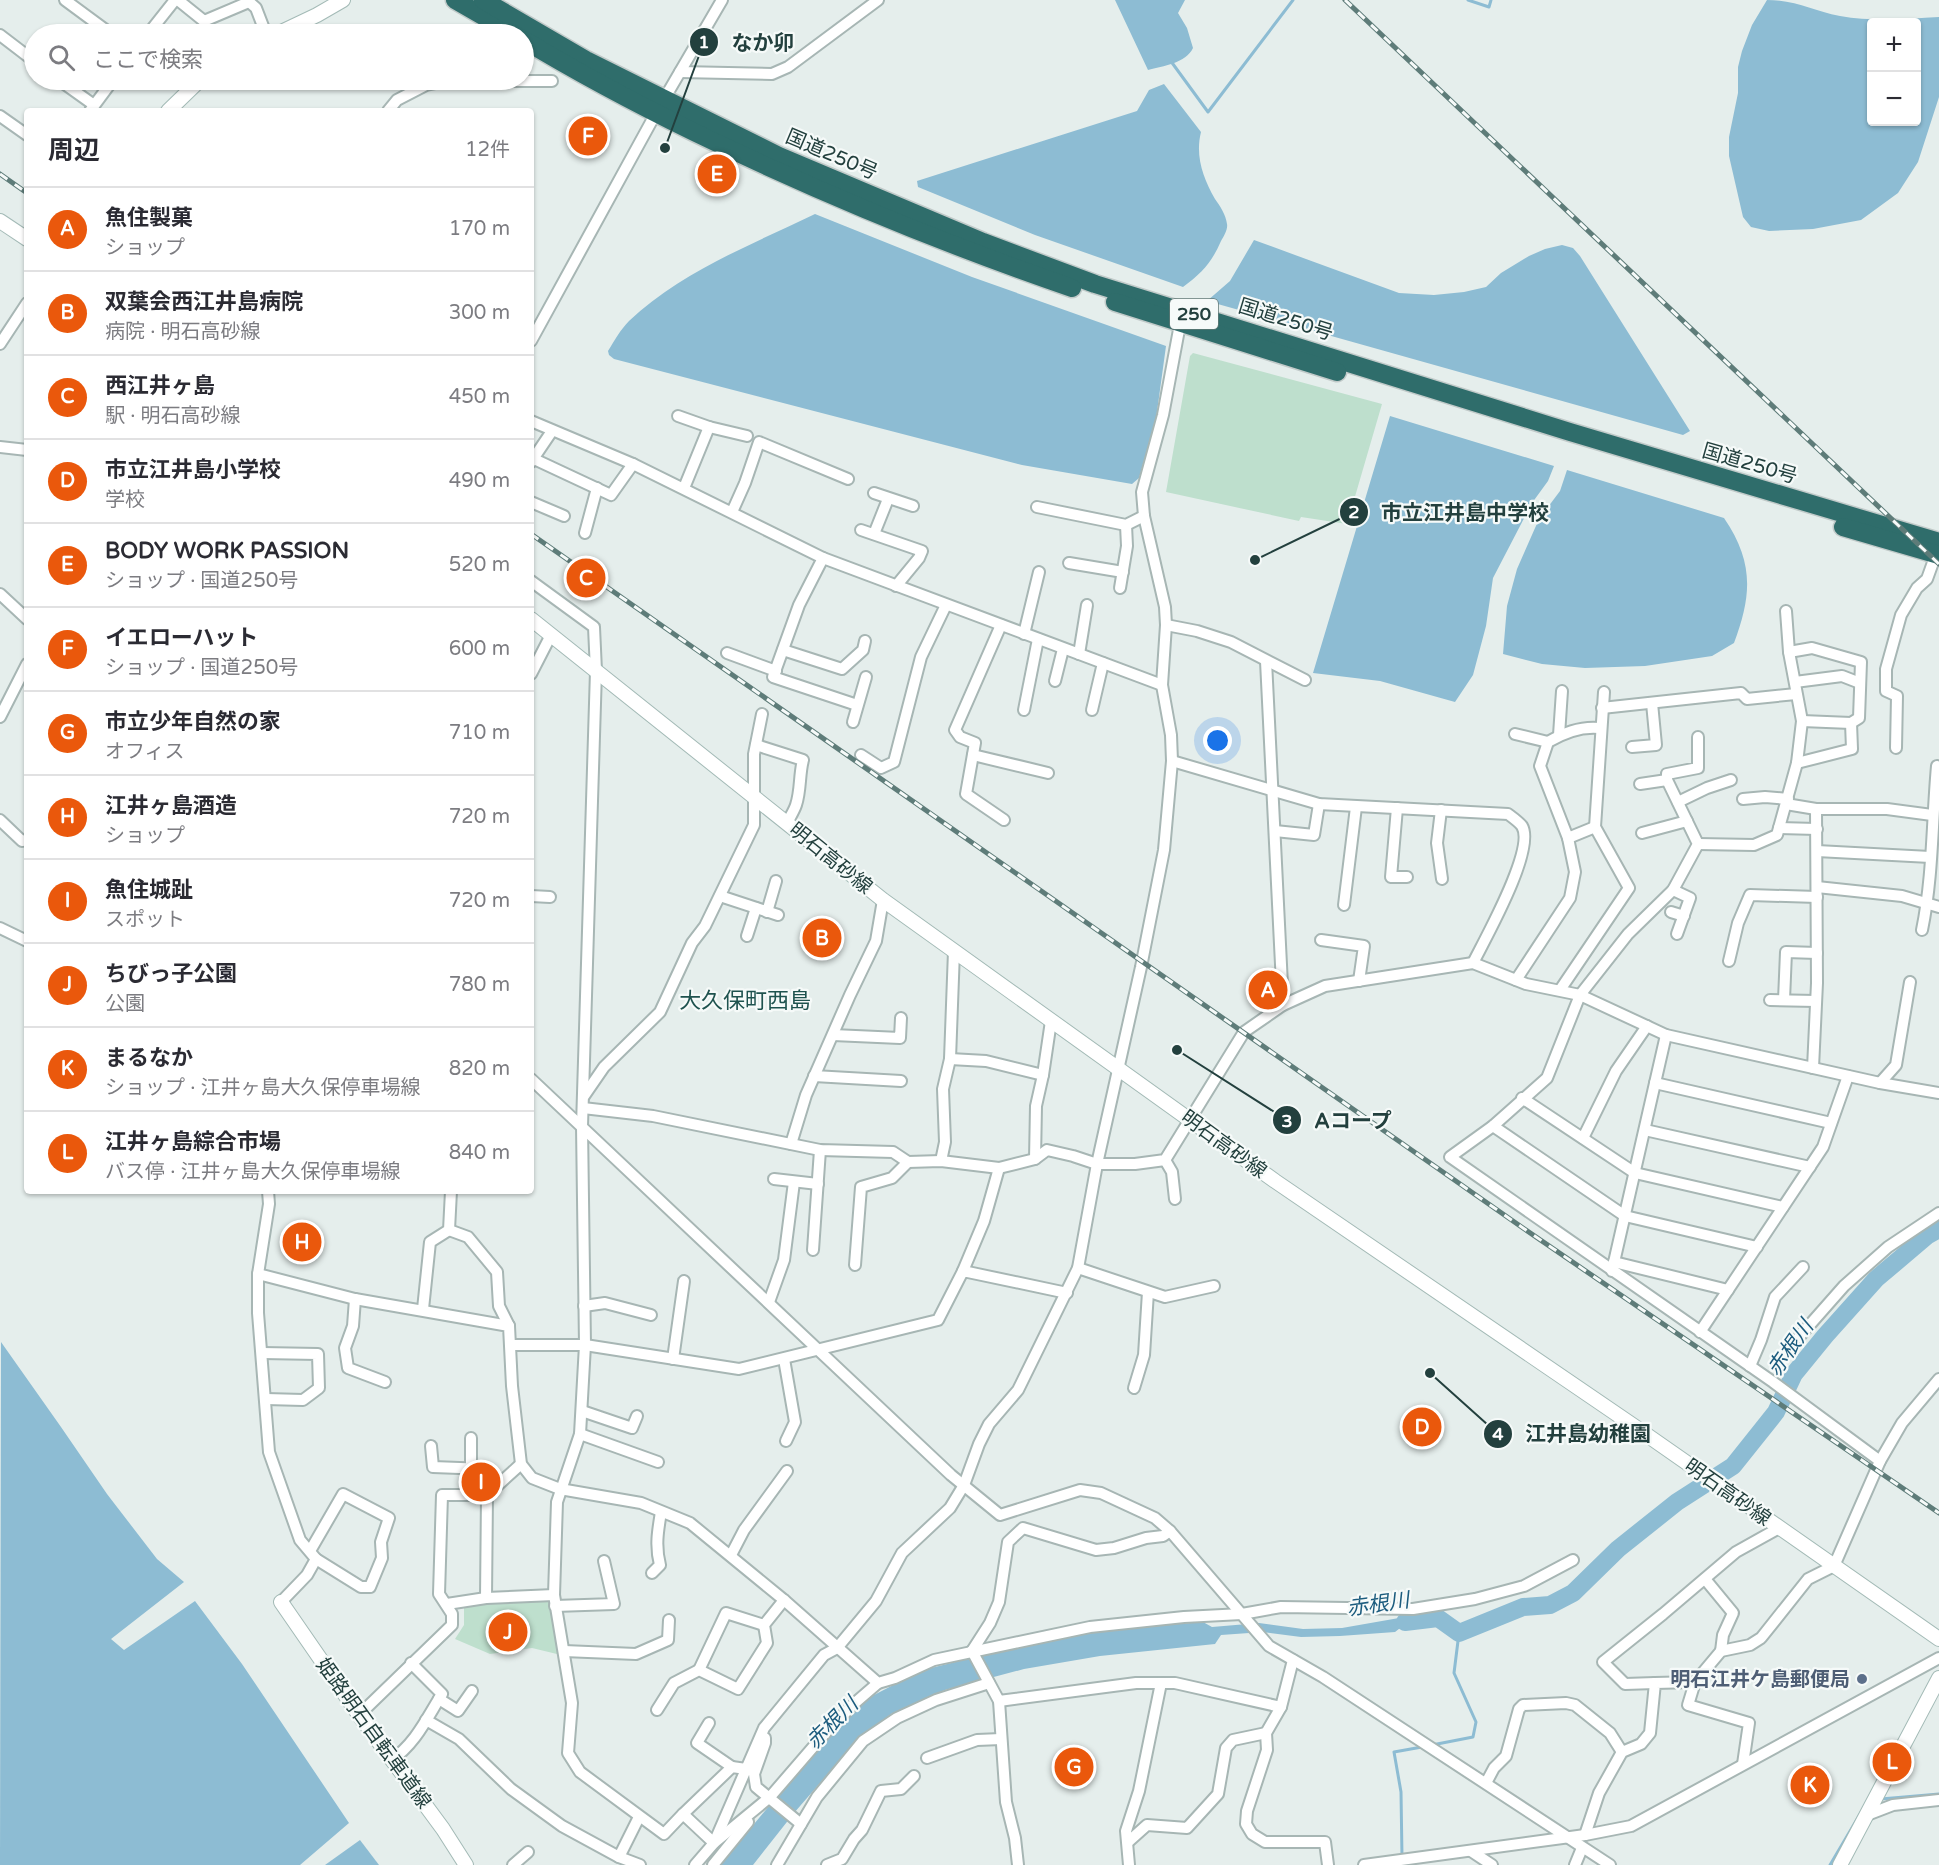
<!DOCTYPE html>
<html lang="ja">
<meta charset="utf-8">
<style>
body{margin:0;font-family:"Varela Round","Noto Sans JP",sans-serif;background:#f2f2f3;color:#2b2b33}
.controls{position:absolute;right:18px;top:18px;display:grid;overflow:hidden;border-radius:6px;box-shadow:0 2px 4px #0004}
.controls button{width:54px;height:54px;display:grid;place-items:center;padding:0;border:0;border-bottom:2px solid #e1e1e2;background:#fff;color:#2b2b33;font:30px sans-serif}
.you{position:absolute;left:1218px;top:741px;width:21px;height:21px;margin:-15px;border:4px solid #fff;border-radius:50%;background:#1a73e8;box-shadow:0 0 0 9px #1a73e833}
.badge{display:grid;place-items:center;width:39px;height:39px;border-radius:50%;background:#ea580c;color:#fff;font-size:20px;font-weight:700}
.pin{position:absolute;translate:-50% -50%;border:3px solid #fff;box-shadow:0 2px 6px #0006}
.list{margin:0;padding:0;list-style:none}
h2{display:flex;justify-content:space-between;align-items:center;height:78px;margin:0;padding:0 24px;font-size:26px}
h2 small{font-size:20px;font-weight:400;color:#7c7c81}
.list li{display:grid;grid-template-columns:39px 1fr auto;gap:18px;align-items:center;box-sizing:border-box;height:84px;padding:0 24px;border-top:2px solid #e1e1e2}
.list b{display:block;font-size:22px;white-space:nowrap}
.list p{margin:0;font-size:20px;white-space:nowrap;color:#7c7c81}
.list em{font-size:20px;font-style:normal;color:#7c7c81}
.icon{flex:none;width:33px;height:33px;fill:none;stroke:currentColor;stroke-width:2;stroke-linecap:round;stroke-linejoin:round}
.map{position:relative;flex:none;width:1939px;height:1865px;overflow:hidden}
.search{position:absolute;background:#fff;box-shadow:0 2px 4px #0004;left:24px;top:24px;width:510px;height:66px;display:flex;align-items:center;gap:15px;box-sizing:border-box;padding:0 21px;border-radius:33px;color:#7c7c81;font-size:22px}
.panel{position:absolute;background:#fff;box-shadow:0 2px 4px #0004;left:24px;top:108px;width:510px;height:1086px;border-radius:6px}
.map>svg:first-child{display:block}
</style>
<div class="map">
<svg width="1939" height="1865" viewBox="0 0 1939 1865">
<rect width="100%" height="100%" fill="#e5eeec"/>
<g fill="#bedfcd">
<path d="M1193 353 1382 404 1347 524 1301 517 1299 521 1166 492 1190 356Z"/>
<path d="M551 1598 561 1655 532 1648 490 1654 455 1639 464 1625V1606Z"/>
</g>
<g fill="#8dbcd3" fill-rule="evenodd">
<path d="M1115 0H1185L1178 13 1187 28 1193 48C1186 63 1163 66 1148 70Z"/>
<path d="M1767 0C1797 0 1813 11 1840 16 1873 22 1906 19 1939 17V97L1918 162 1898 193 1861 220 1813 229 1769 231 1751 227 1743 217 1729 156V137L1738 93V67L1742 51 1752 25ZM1872 22H1916V122H1872Z"/>
<path d="M1164 84 1201 132C1195 156 1203 178 1215 199 1220 206 1226 215 1227 224 1228 229 1224 236 1221 241 1212 262 1202 273 1183 287L1035 235 918 187 917 181 1137 111 1149 90Z"/>
<path d="M815 214 972 277 1166 346 1156 419 1139 478 1132 484 1022 465 614 359 609 355 608 351C614 341 621 329 629 321 682 271 751 245 815 214Z"/>
<path d="M1254 240 1399 293 1434 295 1464 292 1486 287 1501 273 1529 256 1545 249 1562 245 1573 248 1580 256 1690 431 1683 435 1207 301 1230 281Z"/>
<path d="M1390 416 1554 466 1548 481 1532 503 1493 578 1486 626 1473 675 1455 702 1380 681 1313 673Z"/>
<path d="M1567 470 1724 518C1754 562 1752 595 1734 643L1712 656 1645 666 1585 668 1542 664 1503 654 1507 606 1517 569 1539 519 1560 491Z"/>
<path d="M1 1342 61 1427 107 1494 157 1559 184 1582 111 1639 124 1650 195 1601 242 1664 349 1823 300 1865H0Z"/>
<path d="M1399 1618 1429 1619 1404 1625 1395 1632 1340 1636 1301 1637 1263 1632 1221 1635 1215 1644 1100 1656 1024 1669 945 1690 891 1714 853 1745 794 1813 753 1865H720L818 1747 848 1714 874 1695 903 1680 927 1669 1003 1650 1100 1630 1203 1622 1212 1627 1259 1623 1303 1629 1342 1628Z"/>
<path d="M360 1840 379 1865H325Z"/>
</g>
<g fill="none" stroke-linecap="round" stroke-linejoin="round">
<g stroke="#8dbcd3" stroke-width="3">
<path d="M1468 0 1489 7 1491 0"/>
<path d="M1170 60 1208 112 1293 0"/>
<path d="M1432 1745 1473 1737 1476 1722 1454 1673 1459 1633"/>
<path d="M1881 1799 1939 1794"/>
<path d="M1402 1857 1401 1792 1394 1752 1422 1747"/>
<path d="M1830 1865 1866 1804"/>
</g>
<path stroke="#8dbcd3" stroke-width="18" d="M1405 1622 1438 1618 1459 1633 1523 1607 1550 1605 1573 1593 1618 1549 1677 1502 1733 1466 1776 1412 1794 1374 1825 1336 1876 1279 1928 1235 1939 1229"/>
<defs>
<g id="street">
<path d="M65 0 111 34"/>
<path d="M178 0 204 21 249 2"/>
<path d="M247 0 256 8 266 34"/>
<path d="M148 34 175 0"/>
<path d="M0 35 34 61"/>
<path d="M680 72 772 74 788 67 878 0"/>
<path d="M59 80 94 105"/>
<path d="M90 111 113 80"/>
<path d="M388 111 397 100 426 85 446 81H552"/>
<path d="M0 116 27 135"/>
<path d="M531 341 656 113 722 0"/>
<path d="M0 344 27 303"/>
<path d="M678 416 709 427 747 436"/>
<path d="M531 421 633 464 823 558 1162 685"/>
<path d="M0 447 27 450"/>
<path d="M534 459 611 495 633 464"/>
<path d="M531 462 552 431"/>
<path d="M684 488 709 427"/>
<path d="M874 493 913 506"/>
<path d="M531 502 564 516"/>
<path d="M1037 507 1126 525 1144 516"/>
<path d="M732 512 745 483 759 442 848 479"/>
<path d="M861 530 922 551 919 558 896 586"/>
<path d="M585 533 597 488"/>
<path d="M874 534 888 499"/>
<path d="M823 558 799 605 773 677 857 705"/>
<path d="M1069 563 1123 572"/>
<path d="M531 581 594 627 596 671 582 1126 585 1345 580 1434 557 1502 554 1595 572 1703 568 1753 580 1772 664 1834 683 1814 714 1843 770 1797 827 1731 856 1702 878 1683"/>
<path d="M1120 588 1127 546 1126 525"/>
<path d="M0 594 27 619"/>
<path d="M1001 625 955 730 960 737 975 743 966 794 1004 820"/>
<path d="M1166 625 1197 631 1231 642 1305 680"/>
<path d="M1024 634 1039 572"/>
<path d="M783 650 842 669 863 650 865 641"/>
<path d="M1789 652 1812 648 1861 662 1859 718 1851 723 1852 749 1797 763"/>
<path d="M727 653 776 671"/>
<path d="M1079 654 1087 605"/>
<path d="M1266 661 1283 1005"/>
<path d="M531 674 551 635"/>
<path d="M1055 681 1063 649"/>
<path d="M1795 682 1842 676 1860 683"/>
<path d="M1602 708 1741 693 1747 699 1796 694"/>
<path d="M1024 710 1038 639"/>
<path d="M1092 710 1103 663"/>
<path d="M0 717 27 664"/>
<path d="M1802 721 1851 723"/>
<path d="M853 722 866 677"/>
<path d="M1515 734 1548 742"/>
<path d="M1559 735 1562 691"/>
<path d="M1698 737V768L1667 774V780L1698 844 1673 890 1628 934 1580 995 1547 1078 1493 1126 1450 1157 1773 1382 1880 1461"/>
<path d="M756 745 803 760C799 775 801 790 796 805 794 811 790 817 787 823"/>
<path d="M1632 747 1656 745 1652 703"/>
<path d="M1896 748 1897 696 1886 691V669L1901 615 1917 588 1927 579 1936 554"/>
<path d="M861 755 881 768 894 762 921 657 946 605"/>
<path d="M973 755 1048 773"/>
<path d="M1172 761 1319 804 1508 814C1512 817 1519 822 1522 826 1536 849 1485 939 1473 963"/>
<path d="M1640 784 1667 780"/>
<path d="M1743 799 1765 797 1788 799"/>
<path d="M1678 802 1707 788 1731 780"/>
<path d="M1786 804 1816 809H1887L1932 815"/>
<path d="M1397 808 1391 877H1407"/>
<path d="M1441 810 1437 843 1442 879"/>
<path d="M0 820 22 841 27 840"/>
<path d="M1779 828 1817 829"/>
<path d="M1275 831 1314 835 1319 804"/>
<path d="M1642 833 1687 821"/>
<path d="M1568 838 1595 827"/>
<path d="M1698 844 1754 845 1777 835 1797 763 1802 721 1789 652 1786 611"/>
<path d="M1817 851 1930 857"/>
<path d="M1817 887 1902 896 1939 907"/>
<path d="M1673 890 1690 898 1677 934"/>
<path d="M531 896 550 897"/>
<path d="M720 896 778 915"/>
<path d="M1344 905 1356 807"/>
<path d="M767 912 776 881"/>
<path d="M1671 912 1684 916"/>
<path d="M0 928 27 941"/>
<path d="M1922 930C1933 877 1932 821 1937 766"/>
<path d="M747 936 756 908"/>
<path d="M1321 940 1364 946 1359 981"/>
<path d="M1729 961 1738 923 1750 895 1817 897"/>
<path d="M1516 980 1570 898 1575 872 1568 838 1540 766 1548 742C1563 733 1582 726 1600 728"/>
<path d="M1560 990 1629 888 1595 827 1604 692"/>
<path d="M1770 1000 1816 1001"/>
<path d="M1784 1000 1786 952 1817 953"/>
<path d="M833 1035 900 1038 901 1018"/>
<path d="M950 1059 986 1061 1043 1075"/>
<path d="M1813 1068 1817 983 1816 809"/>
<path d="M814 1076 901 1081"/>
<path d="M531 1079 951 1475 1000 1515 1080 1490 1101 1493 1155 1518 1170 1531 1269 1646 1323 1677 1610 1865"/>
<path d="M1655 1083 1831 1123"/>
<path d="M1880 1083 1896 1065 1910 982"/>
<path d="M584 1096 604 1067 660 1012 692 943 705 926 754 825V754L762 714"/>
<path d="M1522 1098 1635 1173 1783 1207"/>
<path d="M583 1108 653 1116 820 1150 893 1152 908 1162 941 1161 999 1168 1035 1159 1047 1150 1073 1156 1097 1164H1135L1165 1160 1244 1032 1283 1005 1325 986 1473 963 1526 984 1580 995 1666 1035 1880 1083 1939 1093"/>
<path d="M1493 1126 1625 1216 1757 1247"/>
<path d="M1645 1130 1810 1167"/>
<path d="M1583 1138 1616 1071 1647 1026"/>
<path d="M791 1144 806 1095 850 995 876 941 883 900"/>
<path d="M1035 1159 1036 1106 1043 1075 1051 1021"/>
<path d="M1165 1160 1172 1172 1175 1199"/>
<path d="M941 1161 945 1142 943 1089 950 1059 954 951"/>
<path d="M774 1179 818 1184"/>
<path d="M268 1191 269 1204 258 1274V1313L269 1452 300 1540 316 1559 307 1575 281 1602"/>
<path d="M449 1230 468 1237 497 1272 499 1306 509 1326"/>
<path d="M813 1250 820 1150"/>
<path d="M1614 1262 1728 1290"/>
<path d="M855 1265 861 1187 892 1178 908 1162"/>
<path d="M1078 1268 1165 1297 1214 1286"/>
<path d="M963 1271 984 1221 999 1168"/>
<path d="M1612 1271 1666 1035"/>
<path d="M258 1274 355 1299 509 1326 512 1386 521 1464 532 1478 560 1489 641 1503 690 1523 784 1600 878 1683 895 1678 934 1660 1090 1627 1184 1617 1242 1614 1281 1607 1413 1609 1475 1599 1524 1586 1573 1560"/>
<path d="M355 1299 353 1326 345 1348 348 1368 385 1382"/>
<path d="M769 1302 784 1260 794 1182"/>
<path d="M584 1306 605 1303 651 1315"/>
<path d="M423 1309 430 1242 449 1230 451 1191"/>
<path d="M1700 1332 1823 1147 1848 1076"/>
<path d="M1799 1337 1844 1286 1888 1247 1939 1213"/>
<path d="M511 1345H585L739 1369 938 1320 963 1271 1067 1293"/>
<path d="M262 1353 318 1354 319 1388 303 1400 266 1399"/>
<path d="M673 1359 684 1281"/>
<path d="M784 1359 795 1422 786 1441"/>
<path d="M1750 1366 1761 1340 1775 1297 1803 1267"/>
<path d="M1134 1388 1144 1355 1148 1292"/>
<path d="M582 1411 632 1428 637 1416"/>
<path d="M580 1434 658 1462"/>
<path d="M471 1438V1469"/>
<path d="M431 1446 433 1467 486 1469 499 1482"/>
<path d="M310 1551 343 1494 389 1518 381 1542 382 1558 370 1587H361L316 1559"/>
<path d="M731 1555 744 1530 787 1471"/>
<path d="M652 1573 660 1565C655 1546 658 1530 661 1512"/>
<path d="M1705 1579 1733 1613 1723 1635 1721 1651"/>
<path d="M486 1598 487 1495"/>
<path d="M447 1604 486 1598 554 1595"/>
<path d="M555 1606 614 1604 604 1561"/>
<path d="M564 1651 636 1654 668 1640 669 1620"/>
<path d="M972 1651 990 1623 999 1602 1008 1542 1023 1528 1096 1550 1114 1548 1146 1538 1163 1536 1170 1531"/>
<path d="M972 1651 999 1701 1006 1802 1015 1838 1018 1865"/>
<path d="M699 1670 726 1613 764 1625"/>
<path d="M1695 1682 1688 1705 1749 1723 1743 1764"/>
<path d="M1655 1683 1625 1684 1603 1662 1663 1614 1736 1552 1779 1528"/>
<path d="M439 1699 458 1711 472 1691"/>
<path d="M999 1701 1136 1683H1175L1281 1707 1293 1660"/>
<path d="M1281 1707 1266 1733 1267 1750 1247 1811 1246 1824 1252 1834 1265 1842H1325L1328 1865"/>
<path d="M657 1710 674 1683 699 1670 738 1689 767 1643 764 1625 784 1600"/>
<path d="M359 1715 452 1625V1614L439 1594 442 1495H487L521 1464"/>
<path d="M426 1720 459 1739 511 1789 562 1826 619 1857 640 1865"/>
<path d="M709 1723 697 1743 732 1767"/>
<path d="M765 1738V1743L754 1774 756 1787 801 1824"/>
<path d="M927 1758 977 1740 1001 1739"/>
<path d="M391 1760C415 1745 428 1716 442 1694L411 1663"/>
<path d="M1486 1783 1494 1768 1506 1756 1519 1709 1523 1705 1566 1703 1575 1705 1610 1733 1622 1752"/>
<path d="M683 1814 732 1767 746 1769"/>
<path d="M1867 1815 1893 1805 1939 1800"/>
<path d="M1585 1835 1599 1793 1622 1752 1641 1744 1650 1733 1655 1683 1695 1682 1721 1651 1750 1645 1761 1638 1808 1579 1834 1566 1880 1461 1902 1423 1939 1379"/>
<path d="M1128 1842 1147 1825 1187 1828 1218 1794 1226 1748 1233 1740 1266 1733"/>
<path d="M1471 1851 1492 1865"/>
<path d="M619 1857 639 1817"/>
<path d="M513 1865 528 1852"/>
<path d="M695 1865 714 1843 764 1728 824 1655 837 1648 876 1601 902 1553 950 1508 964 1485 979 1444 989 1424 1018 1390 1078 1268 1097 1164 1141 967 1164 850 1172 761 1171 735 1162 685 1166 625 1165 607 1144 516 1142 492 1163 415 1181 319"/>
<path d="M713 1865 748 1822"/>
<path d="M777 1865 817 1797 863 1741 897 1718 936 1700 989 1683"/>
<path d="M827 1865 842 1859 854 1839 862 1830 881 1791 901 1789 914 1776"/>
<path d="M1129 1865 1126 1831 1139 1791 1161 1683"/>
<path d="M1364 1865 1585 1835 1631 1826 1939 1658"/>
<path d="M1575 1865 1582 1848"/>
</g>
<g id="secondary">
<path d="M277 34 317 15 343 0"/>
<path d="M168 111 200 80"/>
<path d="M0 221 27 239"/>
<path d="M531 619 883 900 1275 1181 1634 1426 1939 1639"/>
<path d="M281 1602 359 1715 443 1829 466 1865"/>
<path d="M1840 1865 1939 1678"/>
</g>
<g id="highway">
<path d="M455 0 514 34"/>
<path d="M483 0 586 60 779 156 983 242 1095 284 1570 432 1939 542"/>
<path d="M524 40C580 74 637 104 696 133 818 192 944 244 1072 288"/>
<path d="M1115 302 1337 372"/>
<path d="M1843 527 1939 555"/>
</g>
</defs>
<use href="#street" stroke="#a7b6b4" stroke-width="14"/>
<use href="#secondary" stroke="#a3bab6" stroke-width="16"/>
<use href="#highway" stroke="#c1cac9" stroke-width="21"/>
<use href="#street" stroke="#fff" stroke-width="10"/>
<use href="#secondary" stroke="#fff" stroke-width="14"/>
<use href="#highway" stroke="#2f6d6b" stroke-width="18"/>
<defs>
<g id="rail">
<path d="M1345 0 1939 564"/>
<path d="M0 174 27 193"/>
<path d="M531 534 1523 1228 1939 1513"/>
</g>
</defs>
<use href="#rail" stroke="#5e7c79" stroke-width="5"/>
<use href="#rail" stroke="#f6faf9" stroke-width="3" stroke-dasharray="9" stroke-linecap="butt"/>
</g>
<circle fill="#5c6f8a" stroke="#f6faf9" stroke-width="2" cx="1862" cy="1679" r="6"/>
<g text-anchor="middle" stroke-width="4.5" stroke-linejoin="round" paint-order="stroke">
<rect fill="#f6faf9" stroke="#627876" stroke-width="1.5" x="1170" y="299" width="48" height="30" rx="4.5"/>
<g font-size="18" font-weight="bold" fill="#23403e">
<text x="1194" y="320">250</text>
</g>
<g font-size="20" fill="#23403e" stroke="#f6faf9">
<text transform="translate(832 154) rotate(23)" y="7">国道250号</text>
<text transform="translate(1286 319) rotate(17)" y="7">国道250号</text>
<text transform="translate(1750 463) rotate(16)" y="7">国道250号</text>
<text transform="translate(831 858) rotate(39)" y="7">明石高砂線</text>
<text transform="translate(1224 1144) rotate(36)" y="7">明石高砂線</text>
<text transform="translate(1728 1492) rotate(35)" y="7">明石高砂線</text>
<text transform="translate(374 1733) rotate(54)" y="7">姫路明石自転車道線</text>
</g>
<g font-size="20" font-weight="bold" fill="#4e5e75" stroke="#f6faf9" text-anchor="end">
<text x="1850" y="1686">明石江井ケ島郵便局</text>
</g>
<g font-size="21" font-style="italic" fill="#1c5c7e" stroke="#f6faf9">
<text transform="translate(1790 1348) rotate(-55)" y="7">赤根川</text>
<text transform="translate(1378 1604) rotate(-8)" y="7">赤根川</text>
<text transform="translate(832 1723) rotate(-45)" y="7">赤根川</text>
</g>
<g font-size="22" fill="#1f534f" stroke="#f6faf9">
<text x="745" y="1008">大久保町西島</text>
</g>
</g>
<path fill="none" stroke="#23403e" stroke-width="2" d="M665 148L704 42M1255 560L1354 512M1177 1050L1287 1120M1430 1373L1498 1434"/>
<g fill="#23403e" stroke="#f6faf9" stroke-width="2">
<circle cx="665" cy="148" r="6"/>
<circle cx="1255" cy="560" r="6"/>
<circle cx="1177" cy="1050" r="6"/>
<circle cx="1430" cy="1373" r="6"/>
<circle cx="704" cy="42" r="15"/>
<circle cx="1354" cy="512" r="15"/>
<circle cx="1287" cy="1120" r="15"/>
<circle cx="1498" cy="1434" r="15"/>
</g>
<g font-size="18" text-anchor="middle" font-weight="bold" fill="#fff">
<text x="704" y="48">1</text>
<text x="1354" y="518">2</text>
<text x="1287" y="1127">3</text>
<text x="1498" y="1440">4</text>
</g>
<g font-size="21" text-anchor="middle" font-weight="bold" fill="#23403e" stroke="#f6faf9" stroke-width="4.5" stroke-linejoin="round" paint-order="stroke">
<text x="763" y="50">なか卯</text>
<text x="1465" y="520">市立江井島中学校</text>
<text x="1353" y="1128">Aコープ</text>
<text x="1588" y="1441">江井島幼稚園</text>
</g>
</svg>
<div class="controls">
<button>+</button>
<button>−</button>
</div>
<div class="you"></div>
<div class="pin badge" style="left:1268px;top:990px">A</div>
<div class="pin badge" style="left:822px;top:938px">B</div>
<div class="pin badge" style="left:586px;top:578px">C</div>
<div class="pin badge" style="left:1422px;top:1427px">D</div>
<div class="pin badge" style="left:717px;top:174px">E</div>
<div class="pin badge" style="left:588px;top:136px">F</div>
<div class="pin badge" style="left:1074px;top:1767px">G</div>
<div class="pin badge" style="left:302px;top:1242px">H</div>
<div class="pin badge" style="left:481px;top:1482px">I</div>
<div class="pin badge" style="left:508px;top:1632px">J</div>
<div class="pin badge" style="left:1810px;top:1785px">K</div>
<div class="pin badge" style="left:1892px;top:1762px">L</div>
<div class="search"><svg class="icon" aria-label="search" viewBox="0 0 24 24"><circle cx="10" cy="10" r="6"/><path d="M15 15l6 6"/></svg>ここで検索</div>
<section class="panel">
<h2>周辺<small>12件</small></h2>
<ul class="list">
<li><span class="badge">A</span><div><b>魚住製菓</b><p>ショップ</p></div><em>170 m</em></li>
<li><span class="badge">B</span><div><b>双葉会西江井島病院</b><p>病院 · 明石高砂線</p></div><em>300 m</em></li>
<li><span class="badge">C</span><div><b>西江井ヶ島</b><p>駅 · 明石高砂線</p></div><em>450 m</em></li>
<li><span class="badge">D</span><div><b>市立江井島小学校</b><p>学校</p></div><em>490 m</em></li>
<li><span class="badge">E</span><div><b>BODY WORK PASSION</b><p>ショップ · 国道250号</p></div><em>520 m</em></li>
<li><span class="badge">F</span><div><b>イエローハット</b><p>ショップ · 国道250号</p></div><em>600 m</em></li>
<li><span class="badge">G</span><div><b>市立少年自然の家</b><p>オフィス</p></div><em>710 m</em></li>
<li><span class="badge">H</span><div><b>江井ヶ島酒造</b><p>ショップ</p></div><em>720 m</em></li>
<li><span class="badge">I</span><div><b>魚住城趾</b><p>スポット</p></div><em>720 m</em></li>
<li><span class="badge">J</span><div><b>ちびっ子公園</b><p>公園</p></div><em>780 m</em></li>
<li><span class="badge">K</span><div><b>まるなか</b><p>ショップ · 江井ヶ島大久保停車場線</p></div><em>820 m</em></li>
<li><span class="badge">L</span><div><b>江井ヶ島綜合市場</b><p>バス停 · 江井ヶ島大久保停車場線</p></div><em>840 m</em></li>
</ul>
</section>
</div>
